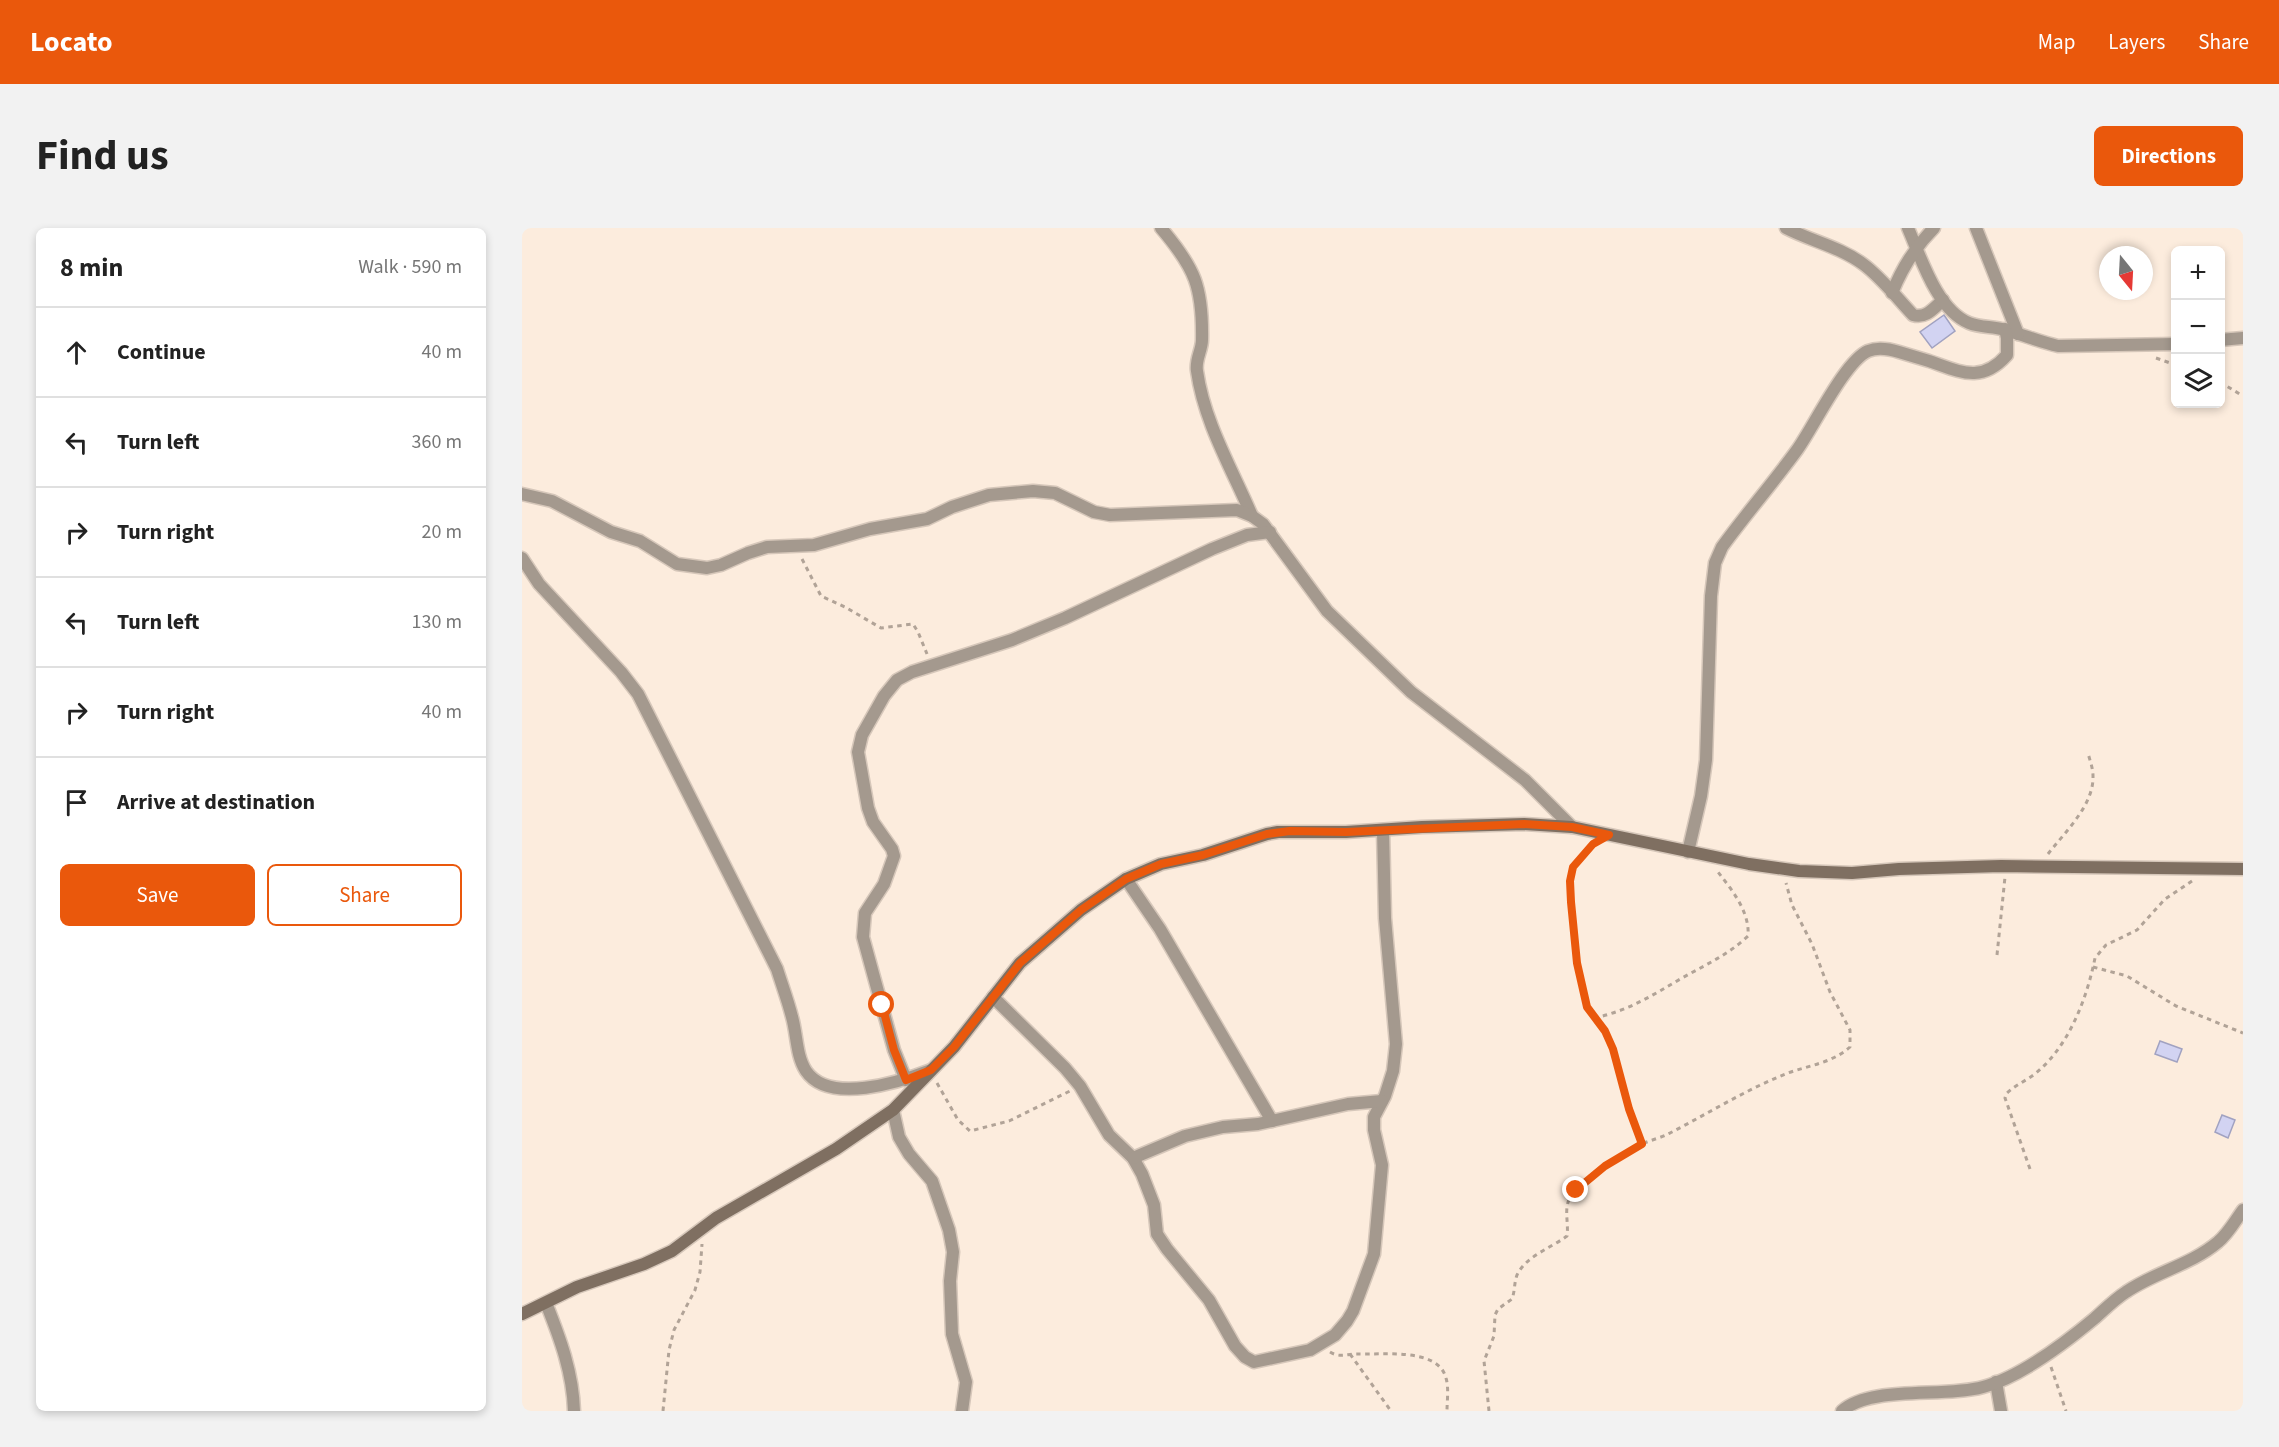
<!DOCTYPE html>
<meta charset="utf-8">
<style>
body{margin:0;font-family:"Source Sans 3",sans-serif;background:#f2f2f2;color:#222}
.controls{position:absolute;right:18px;top:18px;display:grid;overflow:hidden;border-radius:9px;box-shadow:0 3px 9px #0003}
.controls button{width:54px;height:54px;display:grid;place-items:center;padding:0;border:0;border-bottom:2px solid #e0e0e0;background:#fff;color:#222;font:30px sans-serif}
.compass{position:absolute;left:1577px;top:18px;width:54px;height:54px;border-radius:50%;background:#fff;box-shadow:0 3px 9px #0003;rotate:162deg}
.stop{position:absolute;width:18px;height:18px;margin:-14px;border:4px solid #ea580c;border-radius:50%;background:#fff}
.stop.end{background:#ea580c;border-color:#fff;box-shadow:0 2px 6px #0008}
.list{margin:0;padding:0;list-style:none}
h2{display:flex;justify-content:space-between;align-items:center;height:78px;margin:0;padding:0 24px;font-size:26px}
h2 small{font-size:20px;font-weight:400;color:#767676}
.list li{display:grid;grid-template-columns:39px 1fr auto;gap:18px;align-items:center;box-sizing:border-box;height:90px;padding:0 24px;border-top:2px solid #e0e0e0}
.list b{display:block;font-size:22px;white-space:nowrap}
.list em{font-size:20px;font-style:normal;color:#767676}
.actions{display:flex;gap:12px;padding:18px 24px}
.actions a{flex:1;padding:14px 0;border:2px solid #ea580c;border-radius:9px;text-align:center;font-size:21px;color:#ea580c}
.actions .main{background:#ea580c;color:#fff}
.icon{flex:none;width:33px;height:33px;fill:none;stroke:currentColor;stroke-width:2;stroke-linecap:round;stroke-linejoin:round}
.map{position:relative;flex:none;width:1721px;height:1183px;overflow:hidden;border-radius:9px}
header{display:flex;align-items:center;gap:36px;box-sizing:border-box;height:84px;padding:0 30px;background:#ea580c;color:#fff}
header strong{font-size:28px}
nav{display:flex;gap:33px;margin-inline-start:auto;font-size:21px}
.intro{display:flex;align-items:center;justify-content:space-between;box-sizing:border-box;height:144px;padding:0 36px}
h1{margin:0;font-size:42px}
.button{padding:15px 27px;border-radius:9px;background:#ea580c;color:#fff;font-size:21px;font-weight:700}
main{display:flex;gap:36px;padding:0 36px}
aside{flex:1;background:#fff;border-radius:9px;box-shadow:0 3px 9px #0003}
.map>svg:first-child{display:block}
</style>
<header>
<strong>Locato</strong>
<nav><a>Map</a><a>Layers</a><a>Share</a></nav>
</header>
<div class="intro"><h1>Find us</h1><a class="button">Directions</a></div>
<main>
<aside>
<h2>8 min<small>Walk · 590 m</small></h2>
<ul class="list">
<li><svg class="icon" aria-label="ahead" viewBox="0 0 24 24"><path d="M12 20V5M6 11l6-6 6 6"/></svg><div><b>Continue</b></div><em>40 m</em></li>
<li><svg class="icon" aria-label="left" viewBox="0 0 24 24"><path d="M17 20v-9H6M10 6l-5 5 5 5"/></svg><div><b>Turn left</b></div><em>360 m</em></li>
<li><svg class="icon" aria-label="right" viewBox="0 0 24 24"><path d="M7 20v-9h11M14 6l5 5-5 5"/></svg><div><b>Turn right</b></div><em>20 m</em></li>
<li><svg class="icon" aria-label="left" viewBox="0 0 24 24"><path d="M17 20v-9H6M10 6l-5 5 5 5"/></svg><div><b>Turn left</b></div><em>130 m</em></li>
<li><svg class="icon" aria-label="right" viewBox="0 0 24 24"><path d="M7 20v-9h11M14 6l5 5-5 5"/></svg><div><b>Turn right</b></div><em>40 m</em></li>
<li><svg class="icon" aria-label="arrive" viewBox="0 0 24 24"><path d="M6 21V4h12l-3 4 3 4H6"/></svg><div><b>Arrive at destination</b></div></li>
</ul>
<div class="actions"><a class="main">Save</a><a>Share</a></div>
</aside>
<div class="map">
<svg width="1721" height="1183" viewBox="0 0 1721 1183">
<rect width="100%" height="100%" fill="#fcecdd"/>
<g fill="#d2d3f2" stroke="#a1a2c1" stroke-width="1.5">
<path d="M1422 87 1433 103 1410 120 1398 104Z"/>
<path d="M1638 813 1660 821 1655 834 1633 826Z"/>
<path d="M1700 887 1713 892 1706 910 1693 904Z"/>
</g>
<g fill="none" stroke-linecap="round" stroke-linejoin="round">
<defs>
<g id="street">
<path d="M639 0C673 40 681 59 680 112 680 122 673 132 675 143 682 194 710 241 730 288"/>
<path d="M1264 0C1289 13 1318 19 1341 36 1359 49 1375 70 1391 87 1404 91 1412 80 1421 72"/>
<path d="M1386 0C1399 30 1415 82 1447 95 1459 100 1472 98 1483 102 1502 107 1518 114 1536 118L1654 116"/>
<path d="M1454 0 1496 106"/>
<path d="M1370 65C1380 40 1393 19 1412 0"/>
<path d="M1698 112 1721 110"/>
<path d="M0 266 30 273 89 304 118 313 155 336 185 340 199 337 226 325 245 319 292 317 348 301 405 291 430 279 467 267 511 263 533 265 572 284 588 287 715 282 730 288 741 296 805 383 889 464 1003 552 1050 599"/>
<path d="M0 330 17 356 99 444 116 466 255 741C260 757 266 773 270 789 275 806 274 828 284 843 307 877 378 854 409 842"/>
<path d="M1166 624 1179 568 1184 532 1189 368 1193 335 1200 319C1224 286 1251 255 1275 222 1291 200 1323 133 1346 123 1356 119 1367 121 1377 124 1387 127 1397 130 1407 133 1439 144 1459 156 1485 127V110L1483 101"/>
<path d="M604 651 638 701 750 893"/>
<path d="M471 769 543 840 558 858 587 907 611 930 620 946 632 977 635 1006 645 1021 687 1072 713 1118 723 1129 732 1134 788 1122 813 1107 825 1093 831 1083 852 1026 860 937 852 902V889L863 868 871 843 874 816 863 690 861 602"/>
<path d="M384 852 372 822 341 709 343 685 362 656 372 628 370 621 351 594 346 580 336 524 340 507 362 468 375 452 390 444 490 412 543 390 690 321 725 307 748 304"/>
<path d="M371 882 377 909 387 926 410 953 427 1002 431 1024 428 1053 430 1106 444 1154 440 1183"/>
<path d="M611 930 663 908 701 899 736 896 826 876 860 873"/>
<path d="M24 1075C38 1110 51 1145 52 1183"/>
<path d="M1474 1154 1479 1183"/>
<path d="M1320 1183C1349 1157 1422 1170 1461 1159 1499 1149 1543 1115 1573 1090 1583 1081 1593 1071 1604 1064 1633 1044 1669 1037 1696 1014 1706 1006 1713 993 1721 982"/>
</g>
<path id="secondary" d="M0 1086 55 1059 122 1036 150 1023 194 990 314 921 371 882 432 819 498 735 559 682 604 651 639 636 681 627 745 606 756 604H824L900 599 1002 596 1050 599 1227 636 1277 643 1330 645 1377 641 1479 638 1721 641"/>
</defs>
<use href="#street" stroke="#d6c7ba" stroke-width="15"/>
<use href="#secondary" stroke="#d6c7ba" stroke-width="15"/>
<g stroke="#b1a397" stroke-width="3" stroke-dasharray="4.5 4.5" stroke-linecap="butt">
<path d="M1634 130 1654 137"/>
<path d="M1698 154 1721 168"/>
<path d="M280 331 299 368 323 379 359 400 391 396 396 404 405 426"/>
<path d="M1070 617 1051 639 1048 653 1055 735 1065 779 1083 803 1091 821 1107 881 1119 916"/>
<path d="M1526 626C1543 604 1572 577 1571 548 1571 540 1568 533 1566 525"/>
<path d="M1475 727 1483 649"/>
<path d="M1571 739 1605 748 1654 778 1721 805"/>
<path d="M1072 790C1106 783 1131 767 1160 750 1183 737 1206 727 1226 708 1228 684 1210 662 1196 644"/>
<path d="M415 855 436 892 448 903 487 893 548 863"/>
<path d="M1508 941 1483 870 1484 866C1493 857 1504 853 1514 845 1547 818 1565 770 1573 730L1584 717 1615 702 1643 671 1670 653"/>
<path d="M808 1124C818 1130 824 1126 835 1126 859 1127 916 1119 924 1150 927 1160 925 1173 925 1183"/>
<path d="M828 1126 869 1183"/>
<path d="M1529 1139 1544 1183"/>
<path d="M141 1183 147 1122 152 1102 173 1062 178 1044 180 1016"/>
<path d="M967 1183 962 1133 972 1108 973 1087 976 1081 990 1071C993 1063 992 1055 995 1047 1004 1028 1029 1020 1045 1008 1047 994 1041 980 1049 968 1064 946 1095 928 1118 917 1128 912 1139 910 1148 905 1187 885 1225 861 1266 845 1288 837 1310 835 1328 819V802L1308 764 1290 716 1270 677 1264 655"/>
</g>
<use href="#street" stroke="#a4998e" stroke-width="12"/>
<use href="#secondary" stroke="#7f6f61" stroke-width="12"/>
</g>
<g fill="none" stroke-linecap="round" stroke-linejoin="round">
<path stroke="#ea580c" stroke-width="8" d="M360 777 372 822 384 852 409 842 432 819 498 735 559 682 604 651 639 636 681 627 745 606 768 603 824 604 1002 596 1050 599 1087 607 1071 616 1051 639 1048 653 1049 674 1055 735 1065 779 1083 803 1091 821 1107 881 1120 916 1083 938 1054 962"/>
</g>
</svg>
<div class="controls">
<button>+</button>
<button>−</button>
<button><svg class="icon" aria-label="layers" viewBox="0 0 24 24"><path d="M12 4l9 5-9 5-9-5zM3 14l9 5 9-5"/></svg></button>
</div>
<svg class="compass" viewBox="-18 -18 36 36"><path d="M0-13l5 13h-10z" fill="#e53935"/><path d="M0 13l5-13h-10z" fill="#767676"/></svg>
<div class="stop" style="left:360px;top:777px"></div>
<div class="stop end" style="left:1054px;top:962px"></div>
</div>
</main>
